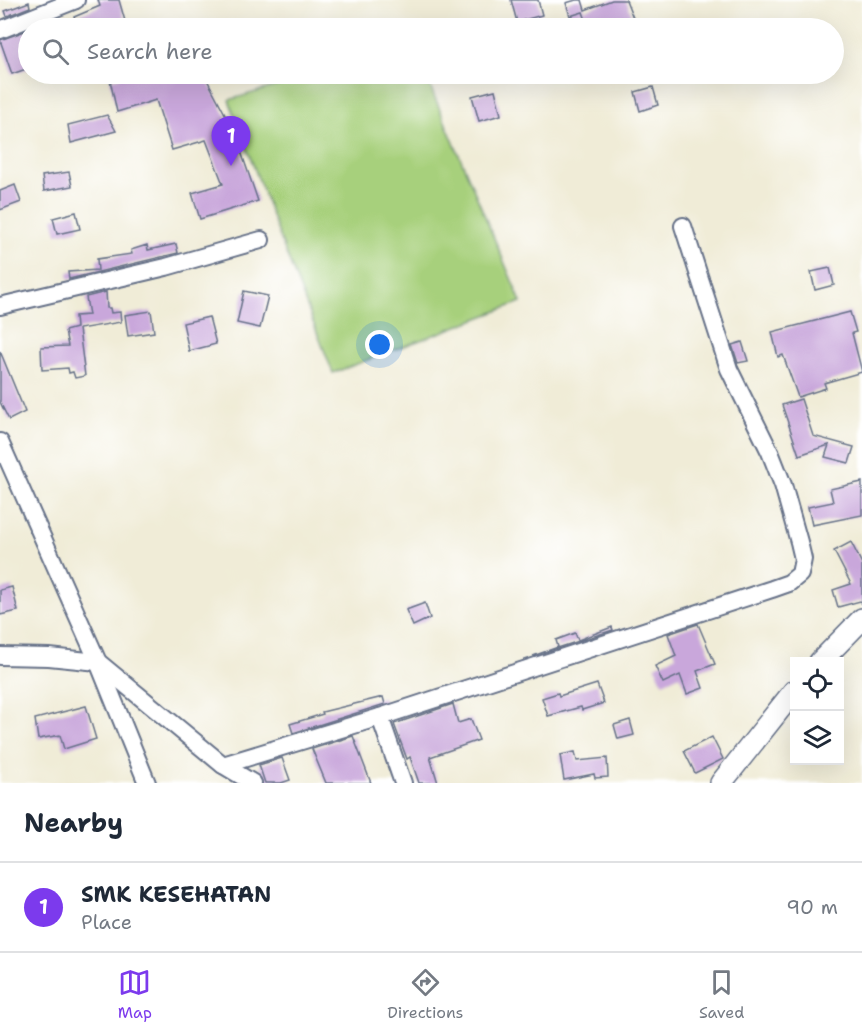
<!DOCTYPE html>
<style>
body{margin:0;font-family:"Shantell Sans",sans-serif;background:#f2f2f3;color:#1f2937}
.controls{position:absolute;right:18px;bottom:18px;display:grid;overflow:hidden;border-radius:0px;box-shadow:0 6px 24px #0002}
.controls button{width:54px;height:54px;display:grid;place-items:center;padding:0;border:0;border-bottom:2px solid #e0e1e3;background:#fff;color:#1f2937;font:30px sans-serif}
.you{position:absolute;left:380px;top:345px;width:21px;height:21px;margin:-15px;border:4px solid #fff;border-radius:50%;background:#1a73e8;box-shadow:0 0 0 9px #1a73e833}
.badge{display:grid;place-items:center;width:39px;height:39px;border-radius:50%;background:#7c3aed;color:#fff;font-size:20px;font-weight:700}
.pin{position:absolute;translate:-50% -50px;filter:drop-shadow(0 2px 3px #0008)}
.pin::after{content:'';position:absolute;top:32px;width:21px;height:18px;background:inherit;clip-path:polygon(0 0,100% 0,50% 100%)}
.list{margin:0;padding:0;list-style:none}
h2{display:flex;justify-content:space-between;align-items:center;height:78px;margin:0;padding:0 24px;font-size:26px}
h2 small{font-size:20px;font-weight:400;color:#747a83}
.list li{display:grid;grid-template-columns:39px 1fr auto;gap:18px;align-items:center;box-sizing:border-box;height:90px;padding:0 24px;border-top:2px solid #e0e1e3}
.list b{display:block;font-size:22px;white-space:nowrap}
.list p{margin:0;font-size:20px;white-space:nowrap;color:#747a83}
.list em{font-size:20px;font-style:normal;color:#747a83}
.icon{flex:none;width:33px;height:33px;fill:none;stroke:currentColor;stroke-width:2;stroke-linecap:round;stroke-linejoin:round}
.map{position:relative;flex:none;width:862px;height:783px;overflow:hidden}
.search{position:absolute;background:#fff;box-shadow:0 6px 24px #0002;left:18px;right:18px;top:18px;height:66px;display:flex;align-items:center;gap:15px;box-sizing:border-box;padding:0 21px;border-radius:33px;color:#747a83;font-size:22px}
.sheet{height:168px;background:#fff}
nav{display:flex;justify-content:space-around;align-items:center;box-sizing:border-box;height:84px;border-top:2px solid #e0e1e3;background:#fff;font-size:16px;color:#747a83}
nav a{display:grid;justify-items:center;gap:3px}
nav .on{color:#7c3aed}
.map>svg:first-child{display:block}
</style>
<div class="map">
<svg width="862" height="783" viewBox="0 0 862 783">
<rect width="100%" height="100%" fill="#fff"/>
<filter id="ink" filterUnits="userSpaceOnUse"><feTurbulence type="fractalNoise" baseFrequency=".0167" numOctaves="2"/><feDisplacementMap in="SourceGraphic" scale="12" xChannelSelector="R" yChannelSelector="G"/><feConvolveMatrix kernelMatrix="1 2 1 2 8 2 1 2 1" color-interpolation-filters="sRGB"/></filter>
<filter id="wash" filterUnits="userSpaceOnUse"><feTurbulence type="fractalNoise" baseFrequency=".008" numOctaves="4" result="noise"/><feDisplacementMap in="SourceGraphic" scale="24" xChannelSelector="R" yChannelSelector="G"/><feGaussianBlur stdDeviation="1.35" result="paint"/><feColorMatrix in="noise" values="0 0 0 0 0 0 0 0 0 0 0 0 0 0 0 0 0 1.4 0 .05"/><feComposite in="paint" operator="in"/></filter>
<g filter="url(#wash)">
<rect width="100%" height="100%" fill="#f0ecd7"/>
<path fill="#a7d07b" stroke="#61806c" stroke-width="1.5" d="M317 74H425L521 302 333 373 284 248 229 100Z"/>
<g id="blocks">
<g fill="#c9a7db">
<path d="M98 0H119L127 28H78L74 17 100 6Z"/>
<path d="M511 0H538L542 15 517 22Z"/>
<path d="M576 0H582L585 10 612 0H626L637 28H589L583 12 570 16 566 3Z"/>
<path d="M29 2 30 7 7 16 5 11Z"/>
<path d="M28 30V70L26 69 12 74 0 40Z"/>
<path d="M130 74H204L234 131 258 201 200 219 192 193 223 184 206 140 172 150 156 100 117 112 110 80Z"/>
<path d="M653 87 658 105 640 111 635 92Z"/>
<path d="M495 90 501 115 479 121 472 96Z"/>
<path d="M107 115 116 131 71 143 68 125Z"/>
<path d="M69 172 72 186 44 191 42 176Z"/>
<path d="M15 185 21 202 0 210V191Z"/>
<path d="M76 212 80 229 57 234 53 218Z"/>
<path d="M176 244 178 253 69 279 68 272 98 270 97 259 132 254 131 250 147 245 148 250Z"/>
<path d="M830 268 834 285 815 290 811 272Z"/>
<path d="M244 291 268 296 260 328 237 323Z"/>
<path d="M106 292 107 308H110L111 313 120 312 121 322 79 329 85 376 75 378 73 372 69 373 68 368 42 370 41 347 68 346 65 331 76 328 75 316 89 315 86 297Z"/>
<path d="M151 311 154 332 128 336 125 315Z"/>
<path d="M850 312 856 332 852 333 862 372 824 383 826 388 798 397 783 355 778 357 772 332Z"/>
<path d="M209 317 216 344 189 351 183 323Z"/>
<path d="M742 342 748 361 738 363 732 345Z"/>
<path d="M0 351 25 412 9 420 0 402Z"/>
<path d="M801 399 813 436 854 447 849 463 825 457 829 445 799 455 782 405Z"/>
<path d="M862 482V515L812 525 808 507 833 502 830 489Z"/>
<path d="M851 542 862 564V604L860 601 838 607 833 590 851 584 834 551Z"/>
<path d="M12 587 18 611 0 615V590Z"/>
<path d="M425 603 430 618 413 626 406 610Z"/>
<path d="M698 624 715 664 697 671 703 688 687 694 680 675 663 683 655 666 676 656 668 634Z"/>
<path d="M612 627 613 630 533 656 558 647 556 640 575 633 578 640Z"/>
<path d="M597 684 604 703 582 710 581 707 548 716 542 698 558 693 559 696Z"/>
<path d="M383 697 385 704 293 733 290 724 323 714 322 712Z"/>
<path d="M453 704 458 723 471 719 479 740 430 757 438 783H419L410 757 407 759 394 724Z"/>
<path d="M86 706 96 739 64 749 60 735 38 739 35 719Z"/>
<path d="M630 720 634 735 618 739 614 725Z"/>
<path d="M353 736 371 783H326L312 749Z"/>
<path d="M712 737 723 759 695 773 684 751Z"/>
<path d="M575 752 577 761 607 758 608 777 595 778 594 774 564 780 560 755Z"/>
<path d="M282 758 290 780 281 783H265L259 765Z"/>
</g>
</g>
</g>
<g filter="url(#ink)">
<use href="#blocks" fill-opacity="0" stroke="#667188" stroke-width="1.5"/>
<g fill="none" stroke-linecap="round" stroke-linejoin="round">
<defs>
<g id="minor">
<path d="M0 30 76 0"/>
<path d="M0 306 166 267 261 240"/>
<path d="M0 442 98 662 147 783"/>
<path d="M0 656 49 657 98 662 223 765 253 783"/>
<path d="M380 717 403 783"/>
<path d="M223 765 380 717 772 589 789 583 800 574 803 559 799 542 783 485 770 452 729 369 683 226"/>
</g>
<g id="tertiary">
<path d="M820 662 862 619"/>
<path d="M721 783 794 691"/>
</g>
</defs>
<use href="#minor" stroke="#667188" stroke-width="20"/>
<use href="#tertiary" stroke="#667188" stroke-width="24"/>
<use href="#minor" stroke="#fff" stroke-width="16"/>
<use href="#tertiary" stroke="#fff" stroke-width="21"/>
</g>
</g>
</svg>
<div class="controls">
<button><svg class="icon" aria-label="locate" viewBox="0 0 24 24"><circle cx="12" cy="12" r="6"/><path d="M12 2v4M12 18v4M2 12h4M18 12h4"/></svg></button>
<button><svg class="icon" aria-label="layers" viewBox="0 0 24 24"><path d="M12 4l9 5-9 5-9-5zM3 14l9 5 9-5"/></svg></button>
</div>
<div class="you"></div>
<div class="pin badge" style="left:231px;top:166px">1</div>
<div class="search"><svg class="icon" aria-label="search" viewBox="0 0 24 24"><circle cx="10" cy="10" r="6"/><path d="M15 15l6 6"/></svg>Search here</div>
</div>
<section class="sheet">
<h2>Nearby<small></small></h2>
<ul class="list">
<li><span class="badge">1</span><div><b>SMK KESEHATAN</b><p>Place</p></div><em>90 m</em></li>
</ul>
</section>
<nav>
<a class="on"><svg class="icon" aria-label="map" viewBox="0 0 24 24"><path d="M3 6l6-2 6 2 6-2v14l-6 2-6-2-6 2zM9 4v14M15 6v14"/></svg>Map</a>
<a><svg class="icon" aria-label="directions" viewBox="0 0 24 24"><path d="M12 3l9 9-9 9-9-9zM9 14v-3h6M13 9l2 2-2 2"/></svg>Directions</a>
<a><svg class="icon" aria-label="saved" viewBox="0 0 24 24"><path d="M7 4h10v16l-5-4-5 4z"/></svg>Saved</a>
</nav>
